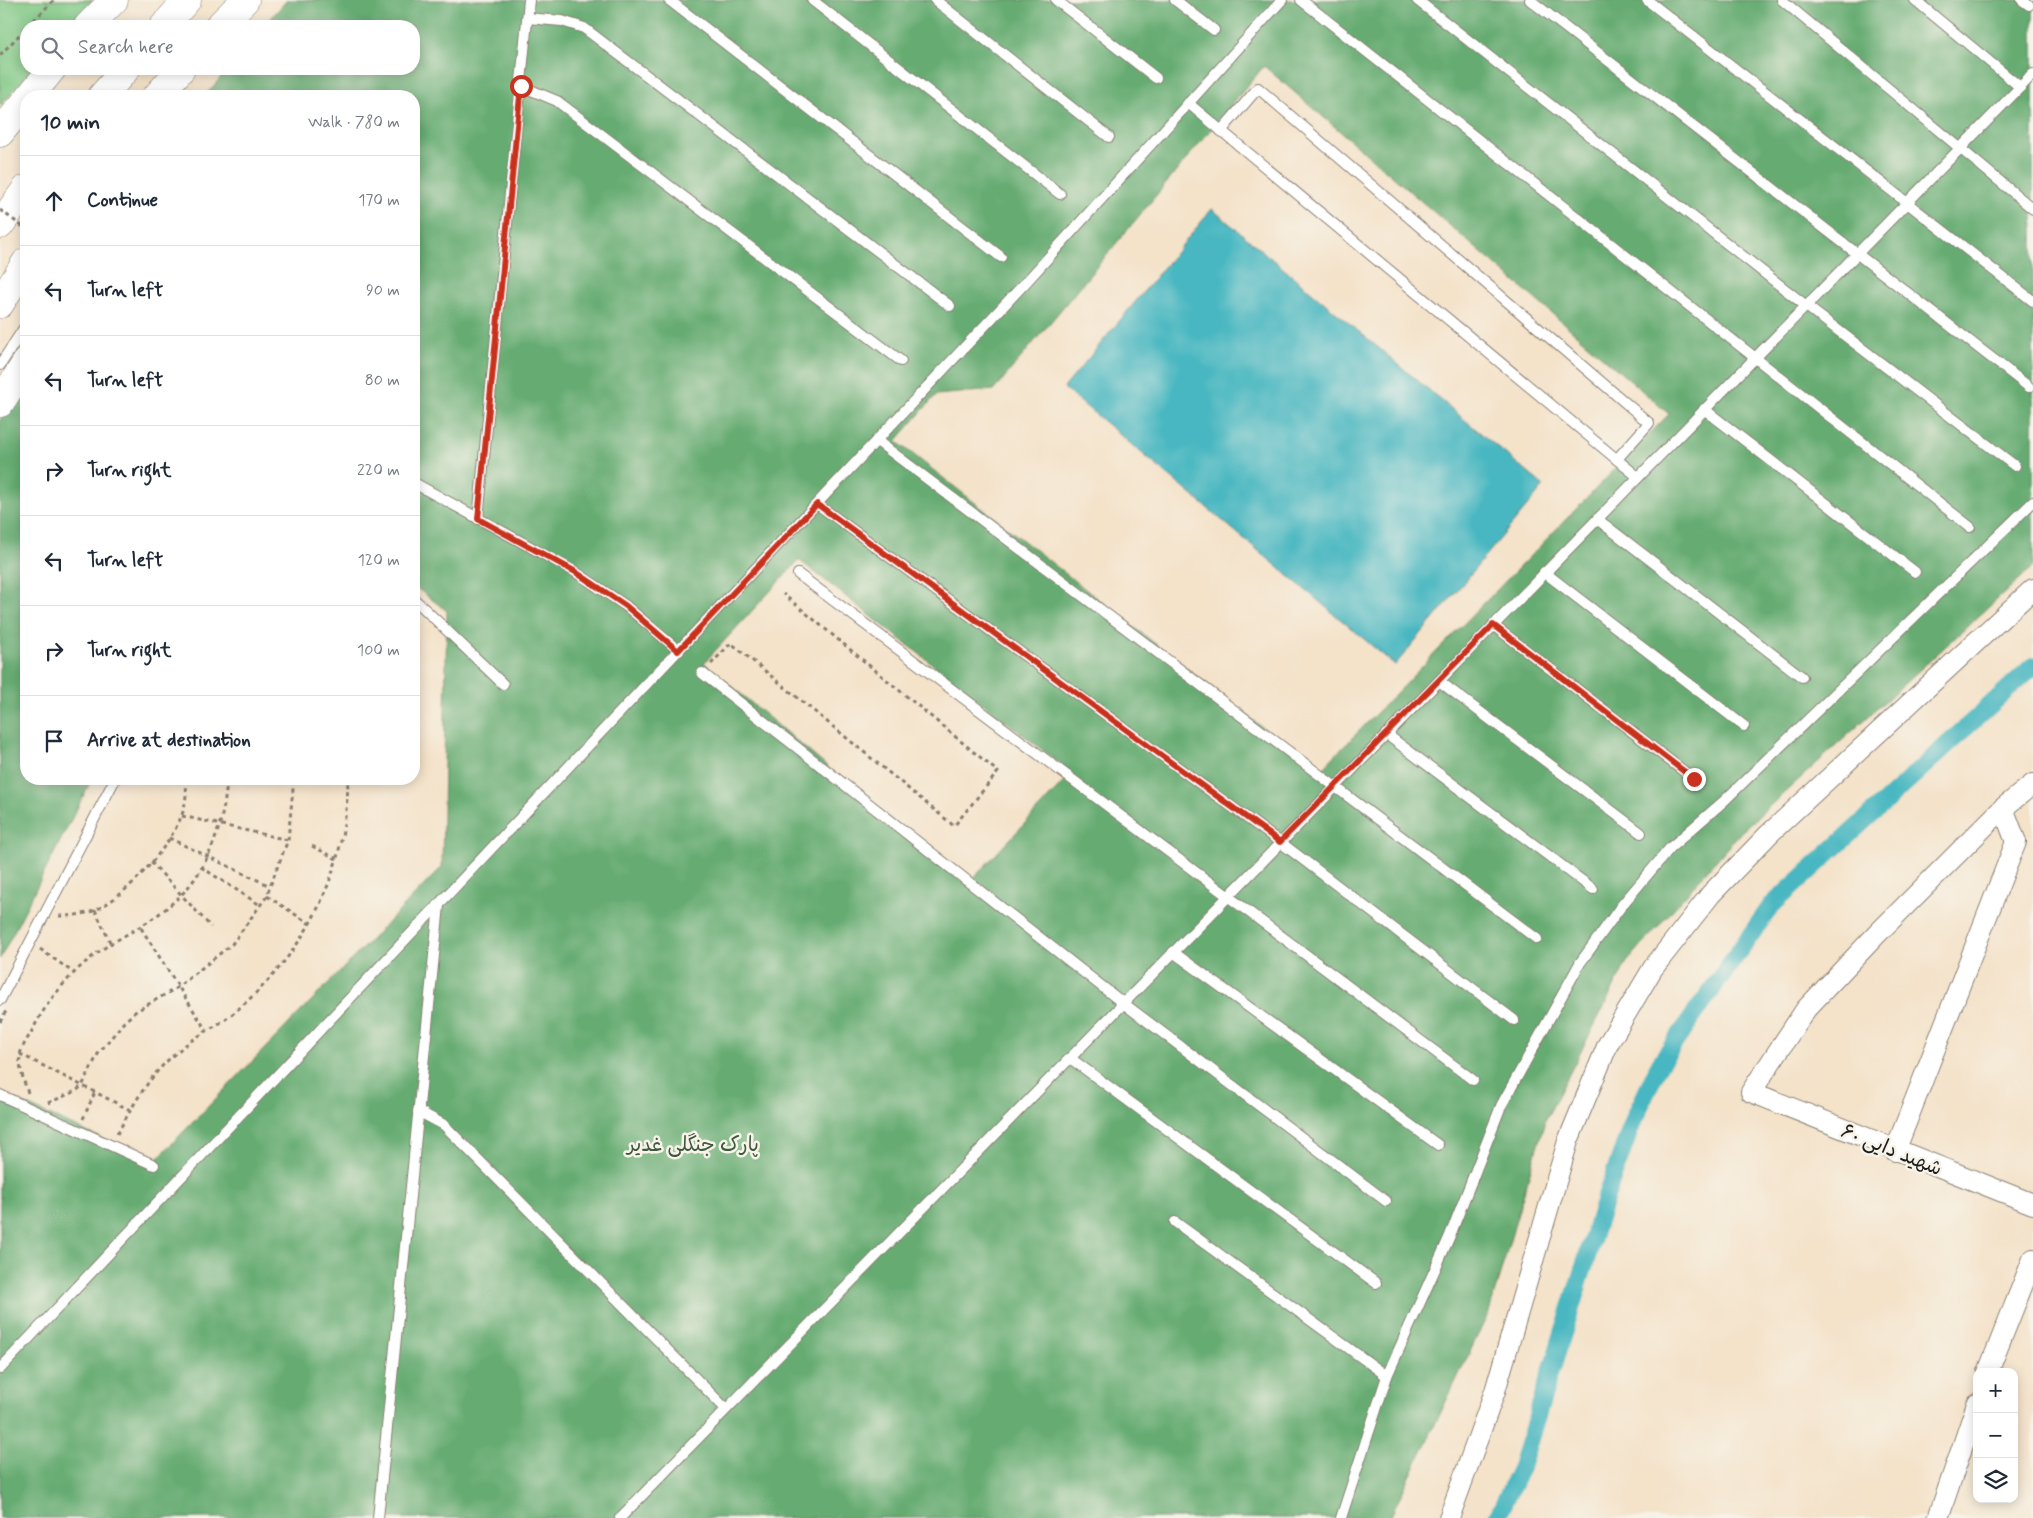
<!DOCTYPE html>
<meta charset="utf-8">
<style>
body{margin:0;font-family:Mynerve,"Playpen Sans Arabic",sans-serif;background:#f6f6f7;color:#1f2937}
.controls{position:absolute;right:15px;bottom:15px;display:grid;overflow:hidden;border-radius:10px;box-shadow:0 2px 12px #0003}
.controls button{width:45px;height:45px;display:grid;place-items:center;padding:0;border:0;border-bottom:1px solid #e0e1e3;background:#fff;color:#1f2937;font:25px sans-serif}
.stop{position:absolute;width:15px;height:15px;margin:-11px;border:4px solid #c8321e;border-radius:50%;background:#fff}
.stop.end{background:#c8321e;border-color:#fff;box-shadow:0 1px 5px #0008}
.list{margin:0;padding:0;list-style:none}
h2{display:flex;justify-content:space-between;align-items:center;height:65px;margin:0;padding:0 20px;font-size:21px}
h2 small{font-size:16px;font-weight:400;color:#747a83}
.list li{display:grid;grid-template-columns:32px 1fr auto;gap:15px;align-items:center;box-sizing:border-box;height:90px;padding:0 20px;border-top:1px solid #e0e1e3}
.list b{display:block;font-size:19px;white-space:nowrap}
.list em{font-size:16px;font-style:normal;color:#747a83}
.icon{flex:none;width:28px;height:28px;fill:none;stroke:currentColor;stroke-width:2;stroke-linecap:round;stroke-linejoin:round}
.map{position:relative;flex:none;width:2033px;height:1518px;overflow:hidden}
.search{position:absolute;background:#fff;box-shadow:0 2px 12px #0003;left:20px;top:20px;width:400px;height:55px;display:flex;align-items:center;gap:12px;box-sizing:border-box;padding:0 18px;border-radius:20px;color:#747a83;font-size:19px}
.panel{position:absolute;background:#fff;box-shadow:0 2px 12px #0003;left:20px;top:90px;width:400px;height:695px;border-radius:20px}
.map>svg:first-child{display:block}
</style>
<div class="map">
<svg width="2033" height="1518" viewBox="0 0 2033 1518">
<rect width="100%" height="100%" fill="#f7f3e8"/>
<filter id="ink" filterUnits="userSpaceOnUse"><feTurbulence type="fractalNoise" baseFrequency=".02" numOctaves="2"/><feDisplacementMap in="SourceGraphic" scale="10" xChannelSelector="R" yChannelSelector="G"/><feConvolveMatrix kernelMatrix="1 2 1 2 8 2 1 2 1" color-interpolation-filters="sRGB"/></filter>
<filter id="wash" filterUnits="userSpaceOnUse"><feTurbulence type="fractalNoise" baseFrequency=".0096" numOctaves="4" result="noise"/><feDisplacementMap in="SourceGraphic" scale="20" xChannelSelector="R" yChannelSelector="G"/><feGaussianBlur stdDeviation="1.12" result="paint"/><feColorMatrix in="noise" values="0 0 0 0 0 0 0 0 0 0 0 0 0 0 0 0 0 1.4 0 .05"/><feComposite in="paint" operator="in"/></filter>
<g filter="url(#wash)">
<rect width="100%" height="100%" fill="#f4e2c9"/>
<path fill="#7ec784" stroke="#4d7250" d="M0 0H93L68 26H26V69H32L0 106Z"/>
<g fill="#66ac72" stroke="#416447" fill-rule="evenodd">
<path d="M287 0H2033V567L1741 832 1627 962 1545 1121 1489 1312 1390 1518H0V1093L154 1162 442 867 447 611 414 586V96H205L228 69H414V26H264ZM1264 66 1669 414 1319 772 896 441 936 395 994 390ZM799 560 1072 773 967 885 704 663Z"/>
<path d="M26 381V779H92L0 959V420Z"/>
</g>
<path fill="#48b7c1" stroke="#326a6e" d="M1212 209 1544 486 1395 665 1064 388Z"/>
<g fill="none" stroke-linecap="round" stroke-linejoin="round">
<path stroke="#48b7c1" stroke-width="18" d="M1497 1518 1521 1467 1606 1196 1634 1119 1660 1063 1771 906 2033 666"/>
</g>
</g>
<g filter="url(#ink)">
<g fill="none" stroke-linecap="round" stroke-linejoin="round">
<defs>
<g id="service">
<path d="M669 0 1001 257"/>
<path d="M812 0 1060 194"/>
<path d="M935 0 1109 137"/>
<path d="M1056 0 1156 78"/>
<path d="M1175 0 1214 30"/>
<path d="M1301 0 1970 527"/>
<path d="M1417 0 1805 305 2015 466"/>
<path d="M1530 0 2029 387"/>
<path d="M1647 0 2033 301"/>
<path d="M1782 0 2033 209"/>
<path d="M1915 0 2020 87"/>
<path d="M2022 0 2029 5"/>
<path d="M527 18 562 21 584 28 950 306"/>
<path d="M521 86 557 101 901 361"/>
<path d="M1188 103 1638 477"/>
<path d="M1221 131 1258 88 1649 423 1617 459"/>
<path d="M0 365 26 325"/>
<path d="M1704 409 1915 572"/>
<path d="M877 441 1537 939"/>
<path d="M414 483 574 571 626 606 679 651"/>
<path d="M817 504 1280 842 1514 1020"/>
<path d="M478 519 529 0"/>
<path d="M1597 519 1802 677"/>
<path d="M1544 572 1744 726"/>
<path d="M798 574 1473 1080"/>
<path d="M414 599 503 684"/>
<path d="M1493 625 1694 779"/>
<path d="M702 673 1123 1003 1386 1201"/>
<path d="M1439 681 1641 833"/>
<path d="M1386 734 1593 889"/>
<path d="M1173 952 1438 1145"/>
<path d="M0 1000 115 779"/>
<path d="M1070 1058 1376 1283"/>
<path d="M0 1095 154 1165"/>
<path d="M418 1111 444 1125 726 1409"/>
<path d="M1175 1222 1387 1376"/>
<path d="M0 1369 1027 281 1282 0"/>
<path d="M378 1518 439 905"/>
<path d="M620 1518 2033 74"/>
<path d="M1341 1518 1387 1376 1449 1238 1501 1106 1580 963 1622 905 1670 848 1724 801 2033 502"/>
</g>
<g id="minor">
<path d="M2033 784 2003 808 1877 934 1806 1009 1751 1092 2033 1204"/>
<path d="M1895 1151 2016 842 2003 808"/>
<path d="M1988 1372 2033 1259"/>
<path d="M1449 1518 1495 1391 1568 1141 1608 1044 1653 968 1711 894 1769 834 2033 589"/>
<path d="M1938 1518 1977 1404"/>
</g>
<g id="trunk">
<path d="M88 26 114 0"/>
<path d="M164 26 187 0"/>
<path d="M219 26 245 0"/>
<path d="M30 96 52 69"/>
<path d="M102 96 126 69"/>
<path d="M157 96 181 69"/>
<path d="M0 133 26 101"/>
<path d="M0 225 26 189"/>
<path d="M0 304 26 262"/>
<path d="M0 403 26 363"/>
</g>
</defs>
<use href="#service" stroke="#887f72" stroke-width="12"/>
<use href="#minor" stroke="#887f72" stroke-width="22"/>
<use href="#trunk" stroke="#887f72" stroke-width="29"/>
<g stroke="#887f72" stroke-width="3" stroke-dasharray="4 4" stroke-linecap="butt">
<path d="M28 26 54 0"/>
<path d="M0 55 26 28"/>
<path d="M711 664 731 643 954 826 998 772 783 594"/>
<path d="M227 780 243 779"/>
<path d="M182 816 288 840"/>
<path d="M169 838 270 886"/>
<path d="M312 846 337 859"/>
<path d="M151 862 211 927"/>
<path d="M201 867 260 905"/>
<path d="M267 896 310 924"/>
<path d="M95 910 111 944"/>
<path d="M59 916C71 916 81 915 93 911 125 898 168 849 181 817 186 806 187 790 186 779"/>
<path d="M141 928 206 1030"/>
<path d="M40 949 74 973"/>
<path d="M0 1022 6 1011"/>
<path d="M20 1054 130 1110"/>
<path d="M28 1093C24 1081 19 1069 20 1056 21 1047 29 1037 33 1029 50 995 79 963 112 943 136 929 160 916 180 896 210 867 225 819 227 779"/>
<path d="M48 1103 76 1091 82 1086 98 1054 124 1022 135 1012 178 987 232 944 267 896 270 886 288 840 294 779"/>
<path d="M83 1119 95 1092"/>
<path d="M117 1134C136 1100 151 1072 183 1047 199 1034 220 1025 236 1011 308 950 346 873 348 779"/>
</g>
<use href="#service" stroke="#fff" stroke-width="10"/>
<use href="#minor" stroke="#fff" stroke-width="20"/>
<use href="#trunk" stroke="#fff" stroke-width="28"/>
<path stroke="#887f72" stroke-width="3" stroke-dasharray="4 4" stroke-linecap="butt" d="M0 210 26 229"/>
</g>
</g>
<g fill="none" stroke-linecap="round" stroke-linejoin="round" filter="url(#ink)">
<path stroke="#c8321e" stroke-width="6" d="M521 86 478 519 574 571 626 606 678 651 817 504 1280 842 1493 625 1694 779"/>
</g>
<g text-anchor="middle" stroke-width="5" stroke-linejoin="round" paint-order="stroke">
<g font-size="20" fill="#3e5840" stroke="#f7f3e8">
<text x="693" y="1151">پارک جنگلی غدیر</text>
</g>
<g font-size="20" fill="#1c1c1c" stroke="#f7f3e8">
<text transform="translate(1892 1149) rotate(22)" y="7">شهید دایی ۶۰</text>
</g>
</g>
</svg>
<div class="controls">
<button>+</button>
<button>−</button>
<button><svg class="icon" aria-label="layers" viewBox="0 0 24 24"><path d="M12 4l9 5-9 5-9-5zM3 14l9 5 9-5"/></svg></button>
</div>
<div class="stop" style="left:521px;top:86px"></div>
<div class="stop end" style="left:1694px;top:779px"></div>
<div class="search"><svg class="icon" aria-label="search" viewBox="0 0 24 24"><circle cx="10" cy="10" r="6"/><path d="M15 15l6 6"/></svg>Search here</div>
<section class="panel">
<h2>10 min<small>Walk · 780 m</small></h2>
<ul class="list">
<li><svg class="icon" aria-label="ahead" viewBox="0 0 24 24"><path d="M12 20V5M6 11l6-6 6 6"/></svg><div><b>Continue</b></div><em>170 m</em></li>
<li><svg class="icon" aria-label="left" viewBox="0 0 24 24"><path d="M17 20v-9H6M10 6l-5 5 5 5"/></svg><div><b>Turn left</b></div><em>90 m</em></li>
<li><svg class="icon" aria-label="left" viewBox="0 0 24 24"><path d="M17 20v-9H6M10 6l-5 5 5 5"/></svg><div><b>Turn left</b></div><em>80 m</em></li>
<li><svg class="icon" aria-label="right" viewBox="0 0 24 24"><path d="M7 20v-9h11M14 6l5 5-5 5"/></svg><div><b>Turn right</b></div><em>220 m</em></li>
<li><svg class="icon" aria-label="left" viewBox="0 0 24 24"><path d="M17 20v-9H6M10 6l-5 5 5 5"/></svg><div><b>Turn left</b></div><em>120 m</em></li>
<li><svg class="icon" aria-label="right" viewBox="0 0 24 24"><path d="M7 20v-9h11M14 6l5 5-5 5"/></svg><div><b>Turn right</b></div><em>100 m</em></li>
<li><svg class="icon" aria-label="arrive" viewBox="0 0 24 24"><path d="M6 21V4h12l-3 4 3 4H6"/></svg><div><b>Arrive at destination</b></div></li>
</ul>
</section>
</div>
